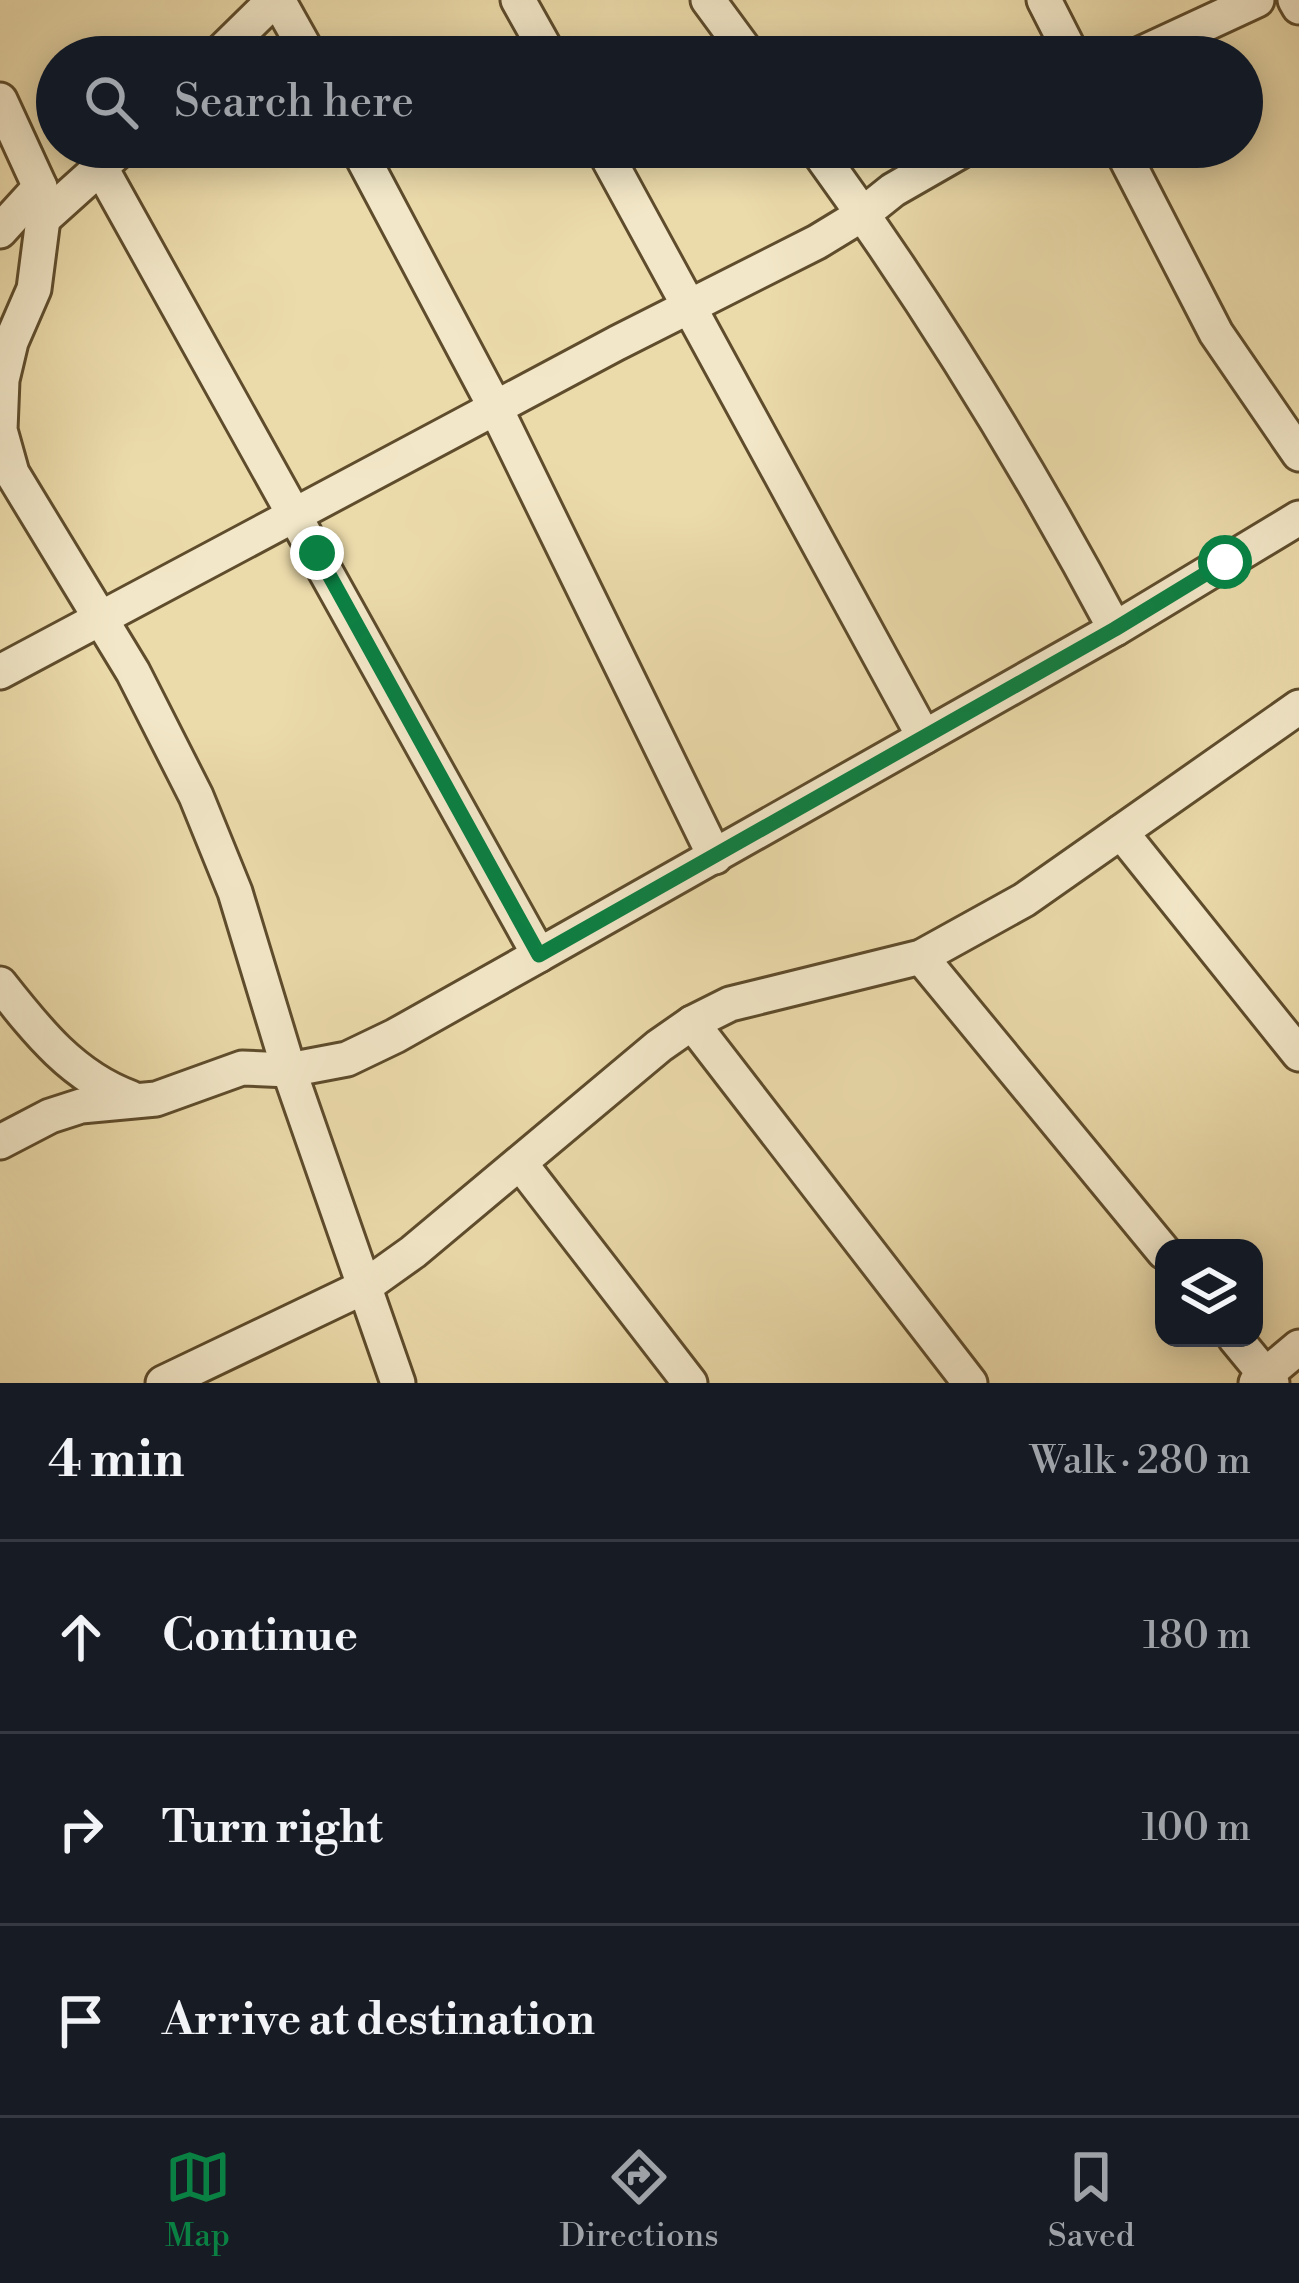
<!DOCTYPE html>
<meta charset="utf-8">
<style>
body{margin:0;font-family:"Libre Bodoni",serif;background:#242831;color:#f1f3f6}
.controls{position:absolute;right:36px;bottom:36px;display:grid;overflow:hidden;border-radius:24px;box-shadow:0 6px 30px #0003}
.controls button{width:108px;height:108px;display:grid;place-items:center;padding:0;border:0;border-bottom:3px solid #363941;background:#171b24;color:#f1f3f6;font:60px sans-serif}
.stop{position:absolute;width:36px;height:36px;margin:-27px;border:9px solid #0b8043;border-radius:50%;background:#fff}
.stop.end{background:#0b8043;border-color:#fff;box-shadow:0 3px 12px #0008}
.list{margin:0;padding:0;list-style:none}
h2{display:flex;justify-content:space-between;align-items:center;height:156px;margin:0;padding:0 48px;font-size:51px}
h2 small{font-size:39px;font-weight:400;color:#9ea1a6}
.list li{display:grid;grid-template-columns:78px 1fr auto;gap:36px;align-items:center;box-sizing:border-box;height:192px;padding:0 48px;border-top:3px solid #363941}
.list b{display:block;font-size:45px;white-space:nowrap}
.list em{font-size:39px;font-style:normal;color:#9ea1a6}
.icon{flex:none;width:66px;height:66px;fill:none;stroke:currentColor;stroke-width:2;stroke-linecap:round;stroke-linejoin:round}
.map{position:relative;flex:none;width:1299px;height:1383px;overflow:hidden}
.search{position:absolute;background:#171b24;box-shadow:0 6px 30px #0003;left:36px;right:36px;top:36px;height:132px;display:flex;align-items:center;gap:30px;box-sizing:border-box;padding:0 42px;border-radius:66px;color:#9ea1a6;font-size:45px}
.sheet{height:732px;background:#171b24}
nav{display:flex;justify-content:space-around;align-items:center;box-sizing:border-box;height:168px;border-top:3px solid #363941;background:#171b24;font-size:33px;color:#9ea1a6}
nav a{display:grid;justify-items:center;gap:6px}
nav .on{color:#0b8043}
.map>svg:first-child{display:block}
</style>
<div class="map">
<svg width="1299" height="1383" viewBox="0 0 1299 1383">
<rect width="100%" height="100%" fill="#ebdaaa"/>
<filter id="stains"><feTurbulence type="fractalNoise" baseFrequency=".00167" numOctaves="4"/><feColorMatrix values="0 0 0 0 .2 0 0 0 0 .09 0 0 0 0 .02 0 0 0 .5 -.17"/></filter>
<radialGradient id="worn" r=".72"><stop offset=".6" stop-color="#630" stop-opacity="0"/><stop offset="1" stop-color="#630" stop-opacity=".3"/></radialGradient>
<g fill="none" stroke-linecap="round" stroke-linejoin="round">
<defs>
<g id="minor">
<path d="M278 0 310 57"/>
<path d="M518 0 550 57"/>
<path d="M708 0 750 57"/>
<path d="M1044 0 1073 57"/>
<path d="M1295 0 1299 7"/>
<path d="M216 57 274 0"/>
<path d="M1134 57 1257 0"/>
<path d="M0 100 40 187 43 219 34 289 11 342 2 380 0 430 12 473 133 672 196 796 235 892 289 1070 398 1383"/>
<path d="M357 147 495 407 715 857"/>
<path d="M602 147 924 737"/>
<path d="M815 147C926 300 1026 462 1115 629"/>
<path d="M1120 147 1216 333 1299 454"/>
<path d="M101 168 539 955 1115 629 1299 518"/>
<path d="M43 219 123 147"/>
<path d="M0 231 40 187"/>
<path d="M0 672 617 343 817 242 863 214 893 190 968 147"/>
<path d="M1121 832 1299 1054"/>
<path d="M921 957 1164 1252"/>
<path d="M0 984C37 1031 73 1077 131 1098"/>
<path d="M692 1023 970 1383"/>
<path d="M0 1142 50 1116 81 1106 156 1099 242 1068 289 1070 347 1059 395 1036 539 955"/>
<path d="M520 1163 690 1383"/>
<path d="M1235 1338 1272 1383"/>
<path d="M163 1383 364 1287 413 1252 659 1046 692 1023 730 1004 921 957 1024 900 1299 707"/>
<path d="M1256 1383 1299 1347"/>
</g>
</defs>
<use href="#minor" stroke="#5e4c2c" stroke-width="39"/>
<use href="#minor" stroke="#f2e7c8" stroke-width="33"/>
</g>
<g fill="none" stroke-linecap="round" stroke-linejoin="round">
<path stroke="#0b8043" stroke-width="15" d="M317 553 539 955 1115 629 1225 562"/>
</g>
<rect width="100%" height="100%" filter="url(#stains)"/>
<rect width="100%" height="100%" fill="url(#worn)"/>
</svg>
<div class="controls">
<button><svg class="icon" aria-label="layers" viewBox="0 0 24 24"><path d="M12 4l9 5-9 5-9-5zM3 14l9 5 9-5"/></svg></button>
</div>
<div class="stop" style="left:1225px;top:562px"></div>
<div class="stop end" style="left:317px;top:553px"></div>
<div class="search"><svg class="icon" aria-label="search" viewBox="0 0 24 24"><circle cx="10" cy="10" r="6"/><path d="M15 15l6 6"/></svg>Search here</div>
</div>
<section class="sheet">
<h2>4 min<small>Walk · 280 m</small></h2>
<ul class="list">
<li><svg class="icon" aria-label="ahead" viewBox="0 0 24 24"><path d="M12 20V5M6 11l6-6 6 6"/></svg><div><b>Continue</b></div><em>180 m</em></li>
<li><svg class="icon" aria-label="right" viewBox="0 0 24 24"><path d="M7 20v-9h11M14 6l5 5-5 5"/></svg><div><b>Turn right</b></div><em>100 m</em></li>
<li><svg class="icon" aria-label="arrive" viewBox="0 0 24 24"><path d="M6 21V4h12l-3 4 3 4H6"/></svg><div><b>Arrive at destination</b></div></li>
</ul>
</section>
<nav>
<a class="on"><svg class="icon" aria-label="map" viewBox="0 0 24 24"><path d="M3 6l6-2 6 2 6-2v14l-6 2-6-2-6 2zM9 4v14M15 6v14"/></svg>Map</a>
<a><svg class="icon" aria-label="directions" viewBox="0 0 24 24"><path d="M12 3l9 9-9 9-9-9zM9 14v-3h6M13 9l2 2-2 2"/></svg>Directions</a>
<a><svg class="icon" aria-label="saved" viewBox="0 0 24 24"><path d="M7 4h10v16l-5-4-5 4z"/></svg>Saved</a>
</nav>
